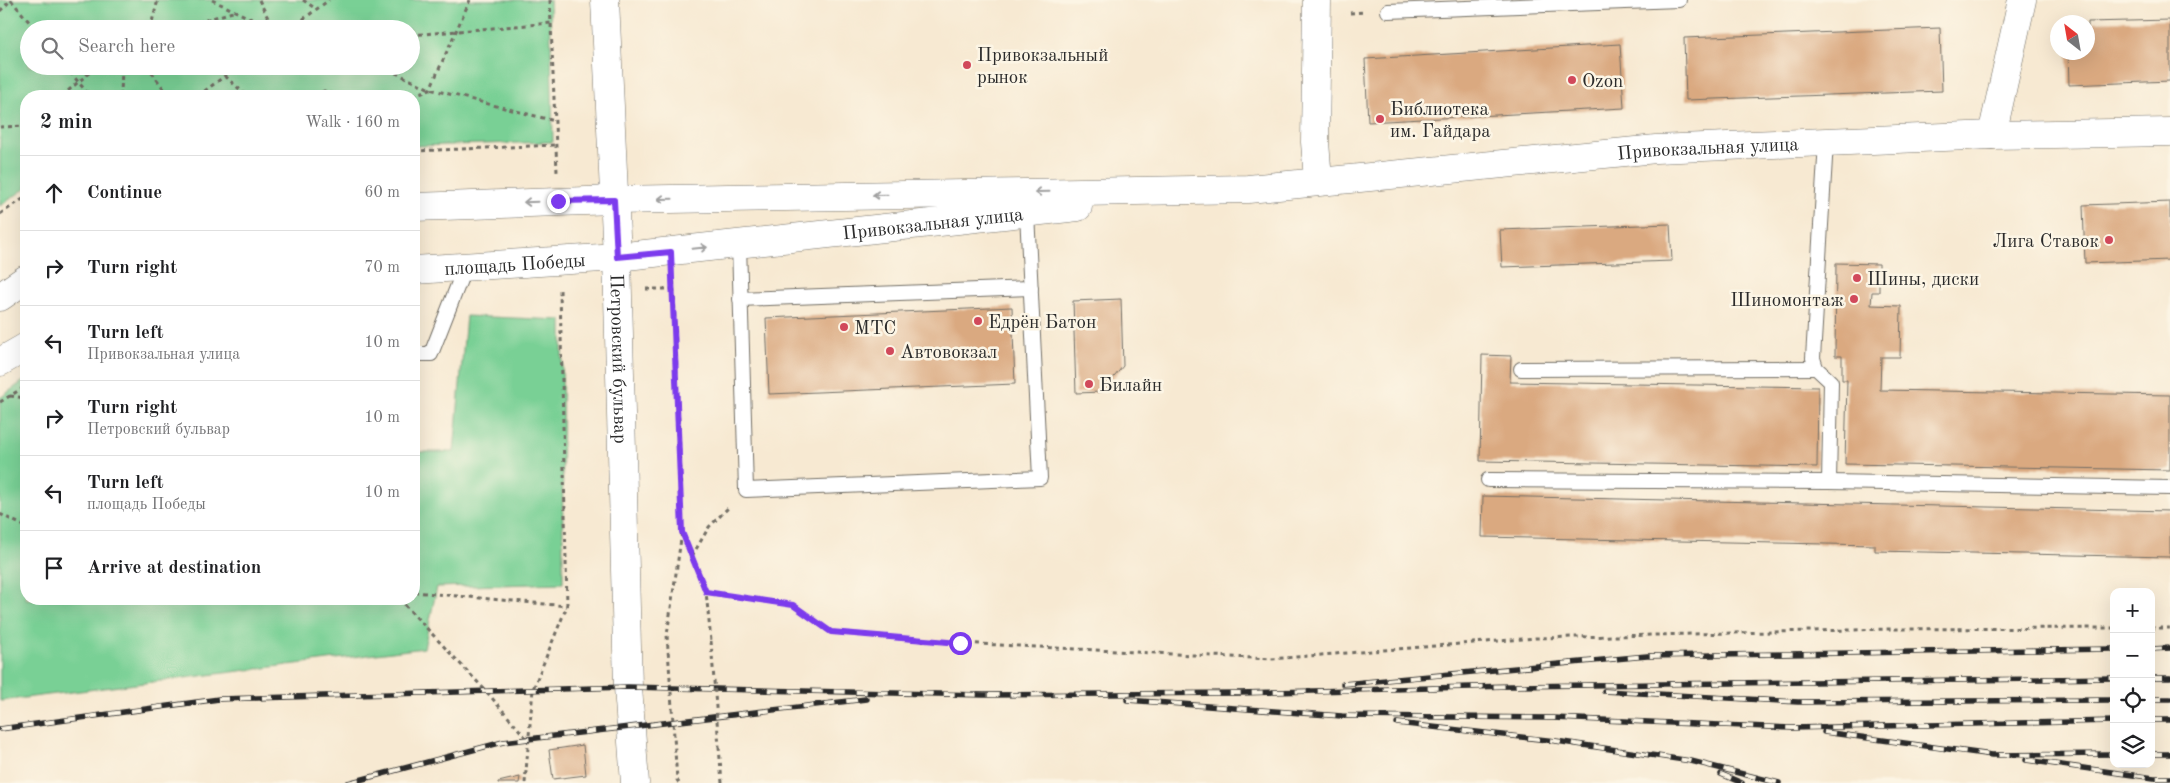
<!DOCTYPE html>
<meta charset="utf-8">
<style>
body{margin:0;font-family:"Old Standard TT",serif;background:#f2f2f2;color:#202124}
.controls{position:absolute;right:15px;bottom:15px;display:grid;overflow:hidden;border-radius:10px;box-shadow:0 5px 20px #0002}
.controls button{width:45px;height:45px;display:grid;place-items:center;padding:0;border:0;border-bottom:1px solid #e0e0e0;background:#fff;color:#202124;font:25px sans-serif}
.compass{position:absolute;left:2050px;top:15px;width:45px;height:45px;border-radius:50%;background:#fff;box-shadow:0 5px 20px #0002;rotate:329deg}
.stop{position:absolute;width:15px;height:15px;margin:-11px;border:4px solid #7c3aed;border-radius:50%;background:#fff}
.stop.end{background:#7c3aed;border-color:#fff;box-shadow:0 1px 5px #0008}
.list{margin:0;padding:0;list-style:none}
h2{display:flex;justify-content:space-between;align-items:center;height:65px;margin:0;padding:0 20px;font-size:21px}
h2 small{font-size:16px;font-weight:400;color:#757577}
.list li{display:grid;grid-template-columns:32px 1fr auto;gap:15px;align-items:center;box-sizing:border-box;height:75px;padding:0 20px;border-top:1px solid #e0e0e0}
.list b{display:block;font-size:19px;white-space:nowrap}
.list p{margin:0;font-size:16px;white-space:nowrap;color:#757577}
.list em{font-size:16px;font-style:normal;color:#757577}
.icon{flex:none;width:28px;height:28px;fill:none;stroke:currentColor;stroke-width:2;stroke-linecap:round;stroke-linejoin:round}
.map{position:relative;flex:none;width:2170px;height:783px;overflow:hidden}
.search{position:absolute;background:#fff;box-shadow:0 5px 20px #0002;left:20px;top:20px;width:400px;height:55px;display:flex;align-items:center;gap:12px;box-sizing:border-box;padding:0 18px;border-radius:28px;color:#757577;font-size:19px}
.panel{position:absolute;background:#fff;box-shadow:0 5px 20px #0002;left:20px;top:90px;width:400px;height:515px;border-radius:20px}
.map>svg:first-child{display:block}
</style>
<div class="map">
<svg width="2170" height="783" viewBox="0 0 2170 783">
<rect width="100%" height="100%" fill="#fcf5e5"/>
<filter id="ink" filterUnits="userSpaceOnUse"><feTurbulence type="fractalNoise" baseFrequency=".02" numOctaves="2"/><feDisplacementMap in="SourceGraphic" scale="10" xChannelSelector="R" yChannelSelector="G"/><feConvolveMatrix kernelMatrix="1 2 1 2 8 2 1 2 1" color-interpolation-filters="sRGB"/></filter>
<filter id="wash" filterUnits="userSpaceOnUse"><feTurbulence type="fractalNoise" baseFrequency=".0096" numOctaves="4" result="noise"/><feDisplacementMap in="SourceGraphic" scale="20" xChannelSelector="R" yChannelSelector="G"/><feGaussianBlur stdDeviation="1.12" result="paint"/><feColorMatrix in="noise" values="0 0 0 0 0 0 0 0 0 0 0 0 0 0 0 0 0 1.4 0 .05"/><feComposite in="paint" operator="in"/></filter>
<g filter="url(#wash)">
<rect width="100%" height="100%" fill="#f7e9d2"/>
<g fill="#79d095" stroke="#527e60" fill-rule="evenodd">
<path d="M0 0H550L553 142 414 146V96H26V188L0 206ZM29 29H411V66H29Z"/>
<path d="M466 316 562 320 563 583 437 587 424 648 0 701V398L26 379V599H414V452H454Z"/>
</g>
<g id="blocks">
<g fill="#daa980">
<path d="M2170 20V81L2069 85 2068 52H2088V22Z"/>
<path d="M1940 28 1942 91 1686 100 1684 38Z"/>
<path d="M1620 44 1624 108 1368 122 1365 59Z"/>
<path d="M2170 202V260L2085 263 2083 205Z"/>
<path d="M1670 224 1672 261 1502 267 1500 230Z"/>
<path d="M1836 263 1879 264V292H1872L1871 305 1901 306 1900 357H1881L1880 390 2170 395V470L1845 464 1847 380H1842V356H1835Z"/>
<path d="M1121 299 1123 366 1102 392 1076 393 1073 301Z"/>
<path d="M1012 307 1015 384 769 394 766 318Z"/>
<path d="M1482 355 1511 356 1510 382 1818 387 1817 467 1480 461Z"/>
<path d="M1483 496 2170 511V557L1875 551V545L1482 537Z"/>
<path d="M583 745 586 775 553 779 549 750Z"/>
<path d="M520 777 519 783H498V782Z"/>
</g>
</g>
</g>
<g filter="url(#ink)">
<use href="#blocks" fill-opacity="0" stroke="#726e65" stroke-width="1"/>
<g fill="none" stroke-linecap="round" stroke-linejoin="round">
<defs>
<g id="lane">
<path d="M1388 11 1679 0"/>
<path d="M739 244 746 490 1040 478 1027 213"/>
<path d="M740 299 1031 288"/>
<path d="M414 354H431L465 267"/>
<path d="M1521 369 1816 368"/>
<path d="M1488 480 1829 482 1831 382 1816 368 1813 358 1826 142"/>
<path d="M1829 482 2170 488"/>
</g>
<g id="secondary">
<path id="s1" d="M605 0 617 257 628 687 635 783"/>
<path d="M1317 0 1315 142 1318 180"/>
<path d="M1992 135 2022 0"/>
<path id="s2" d="M414 207 614 200 1248 189 1656 149 1992 135 2170 132"/>
<path id="s3" d="M414 270 617 257 1078 207"/>
<path d="M0 297 26 279"/>
<path d="M0 362 26 347"/>
</g>
</defs>
<use href="#lane" stroke="#726e65" stroke-width="16"/>
<use href="#secondary" stroke="#726e65" stroke-width="29"/>
<g stroke="#726e65" stroke-width="3" stroke-dasharray="4 4" stroke-linecap="butt">
<path d="M11 0 35 29"/>
<path d="M212 0 272 29"/>
<path d="M259 0 268 18 265 25"/>
<path d="M303 0 316 9"/>
<path d="M550 0 557 172"/>
<path d="M0 11 11 0"/>
<path d="M1350 13 1365 12"/>
<path d="M150 29 158 0"/>
<path d="M175 29 236 11"/>
<path d="M290 29 329 0"/>
<path d="M411 35 551 23"/>
<path d="M65 66 90 96"/>
<path d="M147 66 169 96"/>
<path d="M381 66 430 89 555 121"/>
<path d="M225 76 247 96"/>
<path d="M62 96 97 66"/>
<path d="M121 96 122 66"/>
<path d="M198 96 238 66"/>
<path d="M315 96 324 91 338 96"/>
<path d="M413 96 430 89 470 0"/>
<path d="M0 127 26 126"/>
<path d="M414 151 556 145"/>
<path d="M0 214 26 197"/>
<path d="M673 281 682 532 706 592 711 641"/>
<path d="M646 289H673"/>
<path d="M10 396 26 398"/>
<path d="M0 402 26 386"/>
<path d="M0 514 26 527"/>
<path d="M692 556 709 527 730 506"/>
<path d="M414 592 567 606"/>
<path d="M706 592 793 605 831 632 960 643 1271 659 1536 638 1890 629 2114 628"/>
<path d="M170 599 176 602 228 599"/>
<path d="M399 599 486 691 527 739"/>
<path d="M2151 628H2170"/>
<path d="M719 747 722 783"/>
<path d="M525 783 533 689 567 606 560 290"/>
<path d="M679 783 677 780 667 635 682 532"/>
</g>
<use href="#lane" stroke="#fff" stroke-width="14"/>
<use href="#secondary" stroke="#fff" stroke-width="28"/>
<defs>
<g id="rail">
<path d="M2151 649 2170 648"/>
<path d="M2151 678H2170"/>
<path d="M1343 684 1647 656 2114 649"/>
<path d="M1604 691 1798 702 2114 700"/>
<path d="M2151 699H2170"/>
<path d="M1127 700 1342 716 1553 718 1792 728 2114 721"/>
<path d="M2151 720H2170"/>
<path d="M1397 723 1556 741 1691 761 1779 783"/>
<path d="M0 729 219 699 628 687 984 695 1239 693 1511 686 2114 678"/>
<path d="M1824 732 1992 755 2114 754"/>
<path d="M2151 754H2170"/>
<path d="M2026 760 2154 778H2170"/>
<path d="M1721 774 1742 783"/>
<path d="M348 783 503 742 866 699"/>
</g>
</defs>
<use href="#rail" stroke="#2b2b2b" stroke-width="5.5"/>
<use href="#rail" stroke="#fcf5e5" stroke-width="4" stroke-dasharray="11" stroke-linecap="butt"/>
<path stroke="#726e65" stroke-width="3" stroke-dasharray="4 4" stroke-linecap="butt" d="M711 641 719 747"/>
</g>
<defs><path id="oneway-shaft" d="M-6 0H5M1.5-3L5.5 0L1.5 3" fill="none" stroke-width="1.6" stroke-linecap="round" stroke-linejoin="round" transform="scale(1.25)"/></defs>
<g stroke="#a0a0a0">
<use href="#oneway-shaft" transform="translate(1042 192) rotate(179)"/>
<use href="#oneway-shaft" transform="translate(880 195) rotate(179)"/>
<use href="#oneway-shaft" transform="translate(665 199) rotate(179)"/>
<use href="#oneway-shaft" transform="translate(531 202) rotate(178)"/>
<use href="#oneway-shaft" transform="translate(700 248) rotate(-6)"/>
</g>
</g>
<g fill="none" stroke-linecap="round" stroke-linejoin="round" filter="url(#ink)">
<path stroke="#7c3aed" stroke-width="6" d="M558 201 614 200 617 257 671 252 682 532 706 592 793 605 831 632 960 643"/>
</g>
<g fill="#d1495b" stroke="#fcf5e5" stroke-width="2">
<circle cx="967" cy="65" r="5"/>
<circle cx="1572" cy="80" r="5"/>
<circle cx="1380" cy="119" r="5"/>
<circle cx="2109" cy="240" r="5"/>
<circle cx="1857" cy="278" r="5"/>
<circle cx="1854" cy="299" r="5"/>
<circle cx="978" cy="321" r="5"/>
<circle cx="844" cy="327" r="5"/>
<circle cx="890" cy="351" r="5"/>
<circle cx="1089" cy="384" r="5"/>
</g>
<g text-anchor="middle" stroke-width="5" stroke-linejoin="round" paint-order="stroke">
<g font-size="19" fill="#2b2b2b" stroke="#fcf5e5" text-anchor="start">
<text x="977" y="61">Привокзальный<tspan x="977" dy="22">рынок</tspan></text>
<text x="1582" y="87">Ozon</text>
<text x="1390" y="115">Библиотека<tspan x="1390" dy="22">им. Гайдара</tspan></text>
<text x="2099" y="247" text-anchor="end">Лига Ставок</text>
<text x="1867" y="285">Шины, диски</text>
<text x="1844" y="306" text-anchor="end">Шиномонтаж</text>
<text x="988" y="328">Едрён Батон</text>
<text x="854" y="334">МТС</text>
<text x="900" y="358">Автовокзал</text>
<text x="1099" y="391">Билайн</text>
</g>
<g font-size="19" fill="#2b2b2b" stroke="#fcf5e5">
<text dy="7" stroke="none"><textPath href="#s2" startOffset="1296">Привокзальная улица</textPath></text>
<text dy="7" stroke="none"><textPath href="#s3" startOffset="521">Привокзальная улица</textPath></text>
<text dy="7" stroke="none"><textPath href="#s3" startOffset="101">площадь Победы</textPath></text>
<text dy="7" stroke="none"><textPath href="#s1" startOffset="359">Петровский бульвар</textPath></text>
</g>
</g>
</svg>
<div class="controls">
<button>+</button>
<button>−</button>
<button><svg class="icon" aria-label="locate" viewBox="0 0 24 24"><circle cx="12" cy="12" r="6"/><path d="M12 2v4M12 18v4M2 12h4M18 12h4"/></svg></button>
<button><svg class="icon" aria-label="layers" viewBox="0 0 24 24"><path d="M12 4l9 5-9 5-9-5zM3 14l9 5 9-5"/></svg></button>
</div>
<svg class="compass" viewBox="-18 -18 36 36"><path d="M0-13l5 13h-10z" fill="#e53935"/><path d="M0 13l5-13h-10z" fill="#757577"/></svg>
<div class="stop" style="left:960px;top:643px"></div>
<div class="stop end" style="left:558px;top:201px"></div>
<div class="search"><svg class="icon" aria-label="search" viewBox="0 0 24 24"><circle cx="10" cy="10" r="6"/><path d="M15 15l6 6"/></svg>Search here</div>
<section class="panel">
<h2>2 min<small>Walk · 160 m</small></h2>
<ul class="list">
<li><svg class="icon" aria-label="ahead" viewBox="0 0 24 24"><path d="M12 20V5M6 11l6-6 6 6"/></svg><div><b>Continue</b></div><em>60 m</em></li>
<li><svg class="icon" aria-label="right" viewBox="0 0 24 24"><path d="M7 20v-9h11M14 6l5 5-5 5"/></svg><div><b>Turn right</b></div><em>70 m</em></li>
<li><svg class="icon" aria-label="left" viewBox="0 0 24 24"><path d="M17 20v-9H6M10 6l-5 5 5 5"/></svg><div><b>Turn left</b><p>Привокзальная улица</p></div><em>10 m</em></li>
<li><svg class="icon" aria-label="right" viewBox="0 0 24 24"><path d="M7 20v-9h11M14 6l5 5-5 5"/></svg><div><b>Turn right</b><p>Петровский бульвар</p></div><em>10 m</em></li>
<li><svg class="icon" aria-label="left" viewBox="0 0 24 24"><path d="M17 20v-9H6M10 6l-5 5 5 5"/></svg><div><b>Turn left</b><p>площадь Победы</p></div><em>10 m</em></li>
<li><svg class="icon" aria-label="arrive" viewBox="0 0 24 24"><path d="M6 21V4h12l-3 4 3 4H6"/></svg><div><b>Arrive at destination</b></div></li>
</ul>
</section>
</div>
